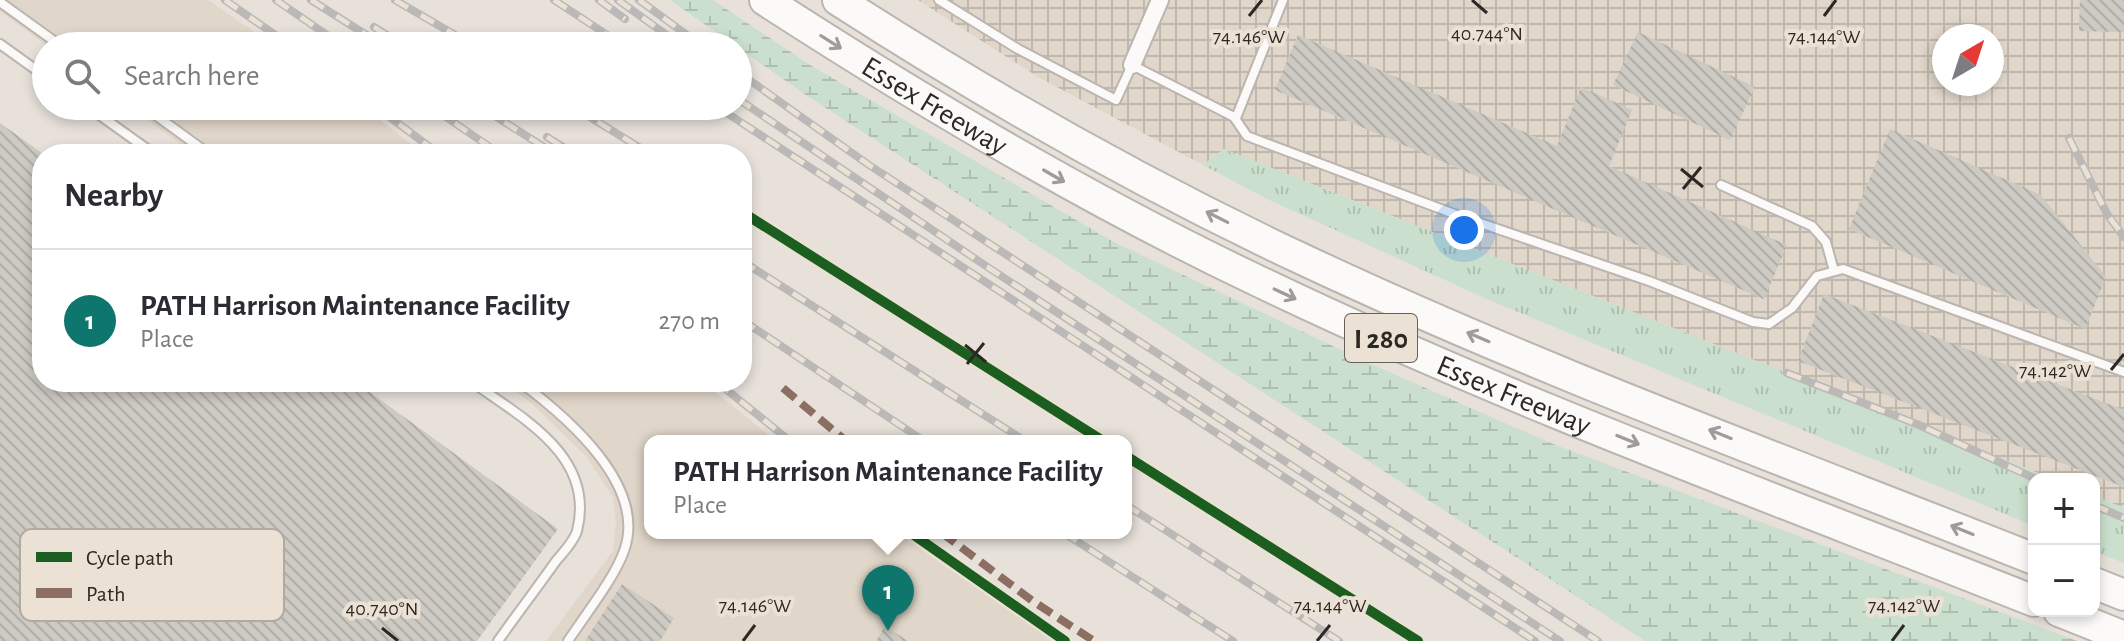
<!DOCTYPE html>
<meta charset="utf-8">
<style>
body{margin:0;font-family:"Alegreya Sans",sans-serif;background:#f2f2f3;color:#2b2b33}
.controls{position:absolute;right:24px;bottom:24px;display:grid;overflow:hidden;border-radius:16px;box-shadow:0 4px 12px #0003}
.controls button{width:72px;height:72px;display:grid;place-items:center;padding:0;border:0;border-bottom:2px solid #e1e1e2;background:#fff;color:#2b2b33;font:40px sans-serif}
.compass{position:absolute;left:1932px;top:24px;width:72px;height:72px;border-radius:50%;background:#fff;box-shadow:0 4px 12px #0003;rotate:39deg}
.you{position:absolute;left:1464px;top:230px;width:28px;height:28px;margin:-20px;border:6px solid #fff;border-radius:50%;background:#1a73e8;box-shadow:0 0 0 12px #1a73e833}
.badge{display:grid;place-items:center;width:52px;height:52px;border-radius:50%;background:#0f766e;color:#fff;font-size:26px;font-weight:700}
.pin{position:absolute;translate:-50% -66px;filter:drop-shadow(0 2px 4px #0008)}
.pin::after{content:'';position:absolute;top:42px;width:28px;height:24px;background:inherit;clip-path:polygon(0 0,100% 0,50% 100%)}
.popup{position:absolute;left:644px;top:435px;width:488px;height:104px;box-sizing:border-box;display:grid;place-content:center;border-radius:16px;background:#fff;filter:drop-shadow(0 2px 6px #0005);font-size:26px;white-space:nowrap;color:#7c7c81}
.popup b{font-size:30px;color:#2b2b33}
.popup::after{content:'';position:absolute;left:50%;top:100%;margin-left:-16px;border:16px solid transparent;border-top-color:#fff}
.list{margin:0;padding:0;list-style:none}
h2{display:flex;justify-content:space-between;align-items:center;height:104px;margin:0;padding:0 32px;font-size:34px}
h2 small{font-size:26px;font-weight:400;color:#7c7c81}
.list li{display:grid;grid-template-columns:52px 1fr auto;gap:24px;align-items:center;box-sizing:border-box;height:144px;padding:0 32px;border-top:2px solid #e1e1e2}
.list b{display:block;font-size:30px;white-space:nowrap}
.list p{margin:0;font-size:26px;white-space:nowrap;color:#7c7c81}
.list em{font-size:26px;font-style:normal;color:#7c7c81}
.icon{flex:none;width:44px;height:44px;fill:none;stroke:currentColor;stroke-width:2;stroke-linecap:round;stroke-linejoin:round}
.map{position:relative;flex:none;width:2124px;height:641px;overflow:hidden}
.search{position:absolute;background:#fff;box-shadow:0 4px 12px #0003;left:32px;top:32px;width:720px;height:88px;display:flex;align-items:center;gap:20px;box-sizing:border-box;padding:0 28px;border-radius:44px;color:#7c7c81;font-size:30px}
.panel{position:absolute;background:#fff;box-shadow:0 4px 12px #0003;left:32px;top:144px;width:720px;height:248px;border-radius:32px}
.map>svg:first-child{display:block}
</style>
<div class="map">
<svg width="2124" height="641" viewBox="0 0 2124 641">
<defs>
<pattern id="industrial-grid" width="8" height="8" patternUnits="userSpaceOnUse" patternTransform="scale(2)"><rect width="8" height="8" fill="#e0d6c9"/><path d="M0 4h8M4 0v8" fill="none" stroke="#c0b8ac"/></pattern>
<pattern id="grass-tufts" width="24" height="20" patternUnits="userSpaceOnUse" patternTransform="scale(2)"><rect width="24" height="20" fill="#cadfcd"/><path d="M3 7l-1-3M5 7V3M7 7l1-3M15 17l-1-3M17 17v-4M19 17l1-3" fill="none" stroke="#aebfb0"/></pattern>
<pattern id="wetland-marsh" width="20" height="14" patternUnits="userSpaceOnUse" patternTransform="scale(2)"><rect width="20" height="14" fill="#cadfcd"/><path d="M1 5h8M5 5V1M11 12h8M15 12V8" fill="none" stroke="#aebfb0"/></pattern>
<pattern id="building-back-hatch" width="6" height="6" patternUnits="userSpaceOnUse" patternTransform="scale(2)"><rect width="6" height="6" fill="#cdc9c3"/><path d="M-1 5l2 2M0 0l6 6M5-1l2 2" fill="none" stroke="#b0ada7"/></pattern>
</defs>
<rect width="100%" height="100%" fill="#e7e1da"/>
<g fill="#e0d6c9">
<path d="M0 0H208L275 46H47L0 11Z"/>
<path d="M128 106H362L424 154H194Z"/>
<path d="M503 382H703L776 441H650V533H900L1056 641H546L613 551 616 523 613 497 586 456 531 403Z"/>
</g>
<path fill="url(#industrial-grid)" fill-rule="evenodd" d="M918 0H2124V508L2094 496V479H2053L1224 149 1203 165 1038 77ZM1944 36H1992V84H1944Z"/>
<g fill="url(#grass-tufts)">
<path d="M1224 149 2053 479H2034V526L1489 300 1267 199 1203 165Z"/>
<path d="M2094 496 2124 508V563L2094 551Z"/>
</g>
<path fill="url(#wetland-marsh)" d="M670 0H713L810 65 1114 242 1362 360 1553 444 2077 641H1645L806 95Z"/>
<g fill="url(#building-back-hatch)">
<path d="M2080 0H2124V32L2079 31Z"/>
<path d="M1638 32 1755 87 1730 140 1613 85Z"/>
<path d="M1298 35 1557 146 1581 87 1632 110 1609 166 1787 245 1764 299 1275 90Z"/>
<path d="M0 123 42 153V382H356L558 529 477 641H0Z"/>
<path d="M1890 129 2041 195 2106 277 2085 329 1849 229Z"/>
<path d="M1824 294 2124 410V487L1798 361Z"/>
<path d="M622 584 674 618 660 641H585Z"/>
<path d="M885 626 908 641H876Z"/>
</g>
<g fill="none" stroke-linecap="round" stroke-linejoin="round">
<defs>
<g id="lane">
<path d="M939 0 1018 49 1116 100 1132 65 1236 118 1283 0"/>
<path d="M0 2 61 46"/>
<path d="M0 44 46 77"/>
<path d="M87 106 154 154"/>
<path d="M143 106 209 154"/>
<path d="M1234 117 1247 136 1457 215 1649 281 1753 322 1769 324 1792 308 1817 276 1843 269 2124 372"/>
<path d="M1721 185 1812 226 1826 242 1834 271"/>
<path d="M472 382C522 418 596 456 577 531 574 541 563 553 556 561 537 588 517 614 498 641"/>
<path d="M520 382C567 417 648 486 624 551 614 579 585 615 568 641"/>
</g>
<path id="street" d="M1132 65 1160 0"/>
<g id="highway">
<path id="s1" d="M765 0C924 103 1086 199 1256 280 1509 402 1774 498 2034 601"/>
<path d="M838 0C987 96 1142 184 1302 259 1540 371 1789 462 2034 559"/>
<path d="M2094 583 2124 595"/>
<path d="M2059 611 2124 637"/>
</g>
</defs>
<use href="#lane" stroke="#bab5b0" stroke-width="12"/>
<use href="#street" stroke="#bab5b0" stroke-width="20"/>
<use href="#highway" stroke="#bab5b0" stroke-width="34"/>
<use href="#lane" stroke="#fbfaf9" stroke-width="8"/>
<use href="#street" stroke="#fbfaf9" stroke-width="16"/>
<use href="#highway" stroke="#fbfaf9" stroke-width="30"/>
<defs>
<g id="rail">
<path d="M225 0 291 46"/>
<path d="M276 0 343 46"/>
<path d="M311 0 384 46"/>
<path d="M395 0 474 46"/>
<path d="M554 0 624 46"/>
<path d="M599 0 625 19"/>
<path d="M618 0 682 46"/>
<path d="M639 0 702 46"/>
<path d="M374 27 404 46"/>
<path d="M738 72 869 165 1598 641"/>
<path d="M738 99 986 266 1560 641"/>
<path d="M375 106 439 154"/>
<path d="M430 106 500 154"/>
<path d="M479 106 555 154"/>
<path d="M572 106 650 154"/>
<path d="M716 106 1535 641"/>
<path d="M547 137 574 154"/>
<path d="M2069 138 2107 214 2124 237"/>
<path d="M742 212 1103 441"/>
<path d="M742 261 1025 441"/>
<path d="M742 320 924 441"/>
<path d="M1787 373 1919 425 2036 479"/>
<path d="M717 382 790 441"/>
<path d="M1126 456 1418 641"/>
<path d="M1126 505 1339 641"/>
<path d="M2094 505 2124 518"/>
<path d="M911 533 1065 641"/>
<path d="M1064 533 1233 641"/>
</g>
</defs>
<use href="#rail" stroke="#bbb9b7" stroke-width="8"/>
<use href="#rail" stroke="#ece1d5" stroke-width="5" stroke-dasharray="15" stroke-linecap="butt"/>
<g stroke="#8d6e63" stroke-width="8" stroke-dasharray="16 8" stroke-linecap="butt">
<path d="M783 388 846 441"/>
<path d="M942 533 1034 602 1094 641"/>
</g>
<defs>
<g id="cycleway">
<path d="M742 212 1103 441"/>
<path d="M1126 456 1418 641"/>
<path d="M911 533 1065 641"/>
</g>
</defs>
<use href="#cycleway" stroke="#ece1d5" stroke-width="15"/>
<use href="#cycleway" stroke="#1b5e20" stroke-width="10"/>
</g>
<defs><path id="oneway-shaft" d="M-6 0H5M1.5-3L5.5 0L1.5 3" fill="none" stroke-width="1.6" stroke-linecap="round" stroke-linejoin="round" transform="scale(2)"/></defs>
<g stroke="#9e9c99">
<use href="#oneway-shaft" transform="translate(831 42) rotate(32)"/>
<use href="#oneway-shaft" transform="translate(1054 176) rotate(30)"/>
<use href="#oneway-shaft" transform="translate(1217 217) rotate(-153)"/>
<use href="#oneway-shaft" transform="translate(1285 294) rotate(25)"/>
<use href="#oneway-shaft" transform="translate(1478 337) rotate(-157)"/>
<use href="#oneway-shaft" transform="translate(1720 434) rotate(-158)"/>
<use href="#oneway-shaft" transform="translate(1628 440) rotate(22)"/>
<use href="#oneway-shaft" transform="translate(1962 530) rotate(-158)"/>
</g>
<path fill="none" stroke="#2c2823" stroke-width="3" d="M1472 0 1487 13M1249 16 1262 0M1824 16 1836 0M1681 169 1703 187M1683 189 1701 167M965 345 986 362M967 364 984 343M2111 370 2124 354M382 628 398 641M743 641 755 625M1317 641 1330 625M1892 641 1904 625"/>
<g text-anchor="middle" stroke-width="8" stroke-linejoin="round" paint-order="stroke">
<rect fill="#ece1d5" stroke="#666058" stroke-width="2" x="1345" y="314" width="72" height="48" rx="6"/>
<g font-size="28" font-weight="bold" fill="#2c2823">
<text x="1381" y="348">I 280</text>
</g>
<g font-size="30" fill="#2c2823" stroke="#ece1d5">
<text dy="10" stroke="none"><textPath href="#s1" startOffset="200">Essex Freeway</textPath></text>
<text dy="10" stroke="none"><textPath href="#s1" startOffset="848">Essex Freeway</textPath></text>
</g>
</g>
<rect x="20" y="529" width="264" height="92" rx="12" fill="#ece1d5" stroke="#b2aaa0" stroke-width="2"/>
<rect x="36" y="552" width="36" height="10" fill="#1b5e20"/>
<rect x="36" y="588" width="36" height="10" fill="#8d6e63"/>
<g font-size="22" fill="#2c2823">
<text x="86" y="565">Cycle path</text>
<text x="86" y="601">Path</text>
</g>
<g font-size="20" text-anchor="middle" fill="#2c2823" stroke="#ece1d5" stroke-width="8" stroke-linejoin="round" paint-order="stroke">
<text x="1487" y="40">40.744°N</text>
<text x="1249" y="43">74.146°W</text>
<text x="1824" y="43">74.144°W</text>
<text x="2055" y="377">74.142°W</text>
<text x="755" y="612">74.146°W</text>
<text x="1330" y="612">74.144°W</text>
<text x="1904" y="612">74.142°W</text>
<text x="382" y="615">40.740°N</text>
</g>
</svg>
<div class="controls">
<button>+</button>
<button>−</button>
</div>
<svg class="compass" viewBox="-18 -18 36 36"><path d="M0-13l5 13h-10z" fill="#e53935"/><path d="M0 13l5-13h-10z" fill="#7c7c81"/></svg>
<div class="you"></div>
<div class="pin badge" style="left:888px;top:631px">1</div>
<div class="popup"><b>PATH Harrison Maintenance Facility</b>Place</div>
<div class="search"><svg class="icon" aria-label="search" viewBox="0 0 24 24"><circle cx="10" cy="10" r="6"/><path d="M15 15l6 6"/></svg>Search here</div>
<section class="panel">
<h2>Nearby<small></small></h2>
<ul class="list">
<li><span class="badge">1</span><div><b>PATH Harrison Maintenance Facility</b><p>Place</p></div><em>270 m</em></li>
</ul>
</section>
</div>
